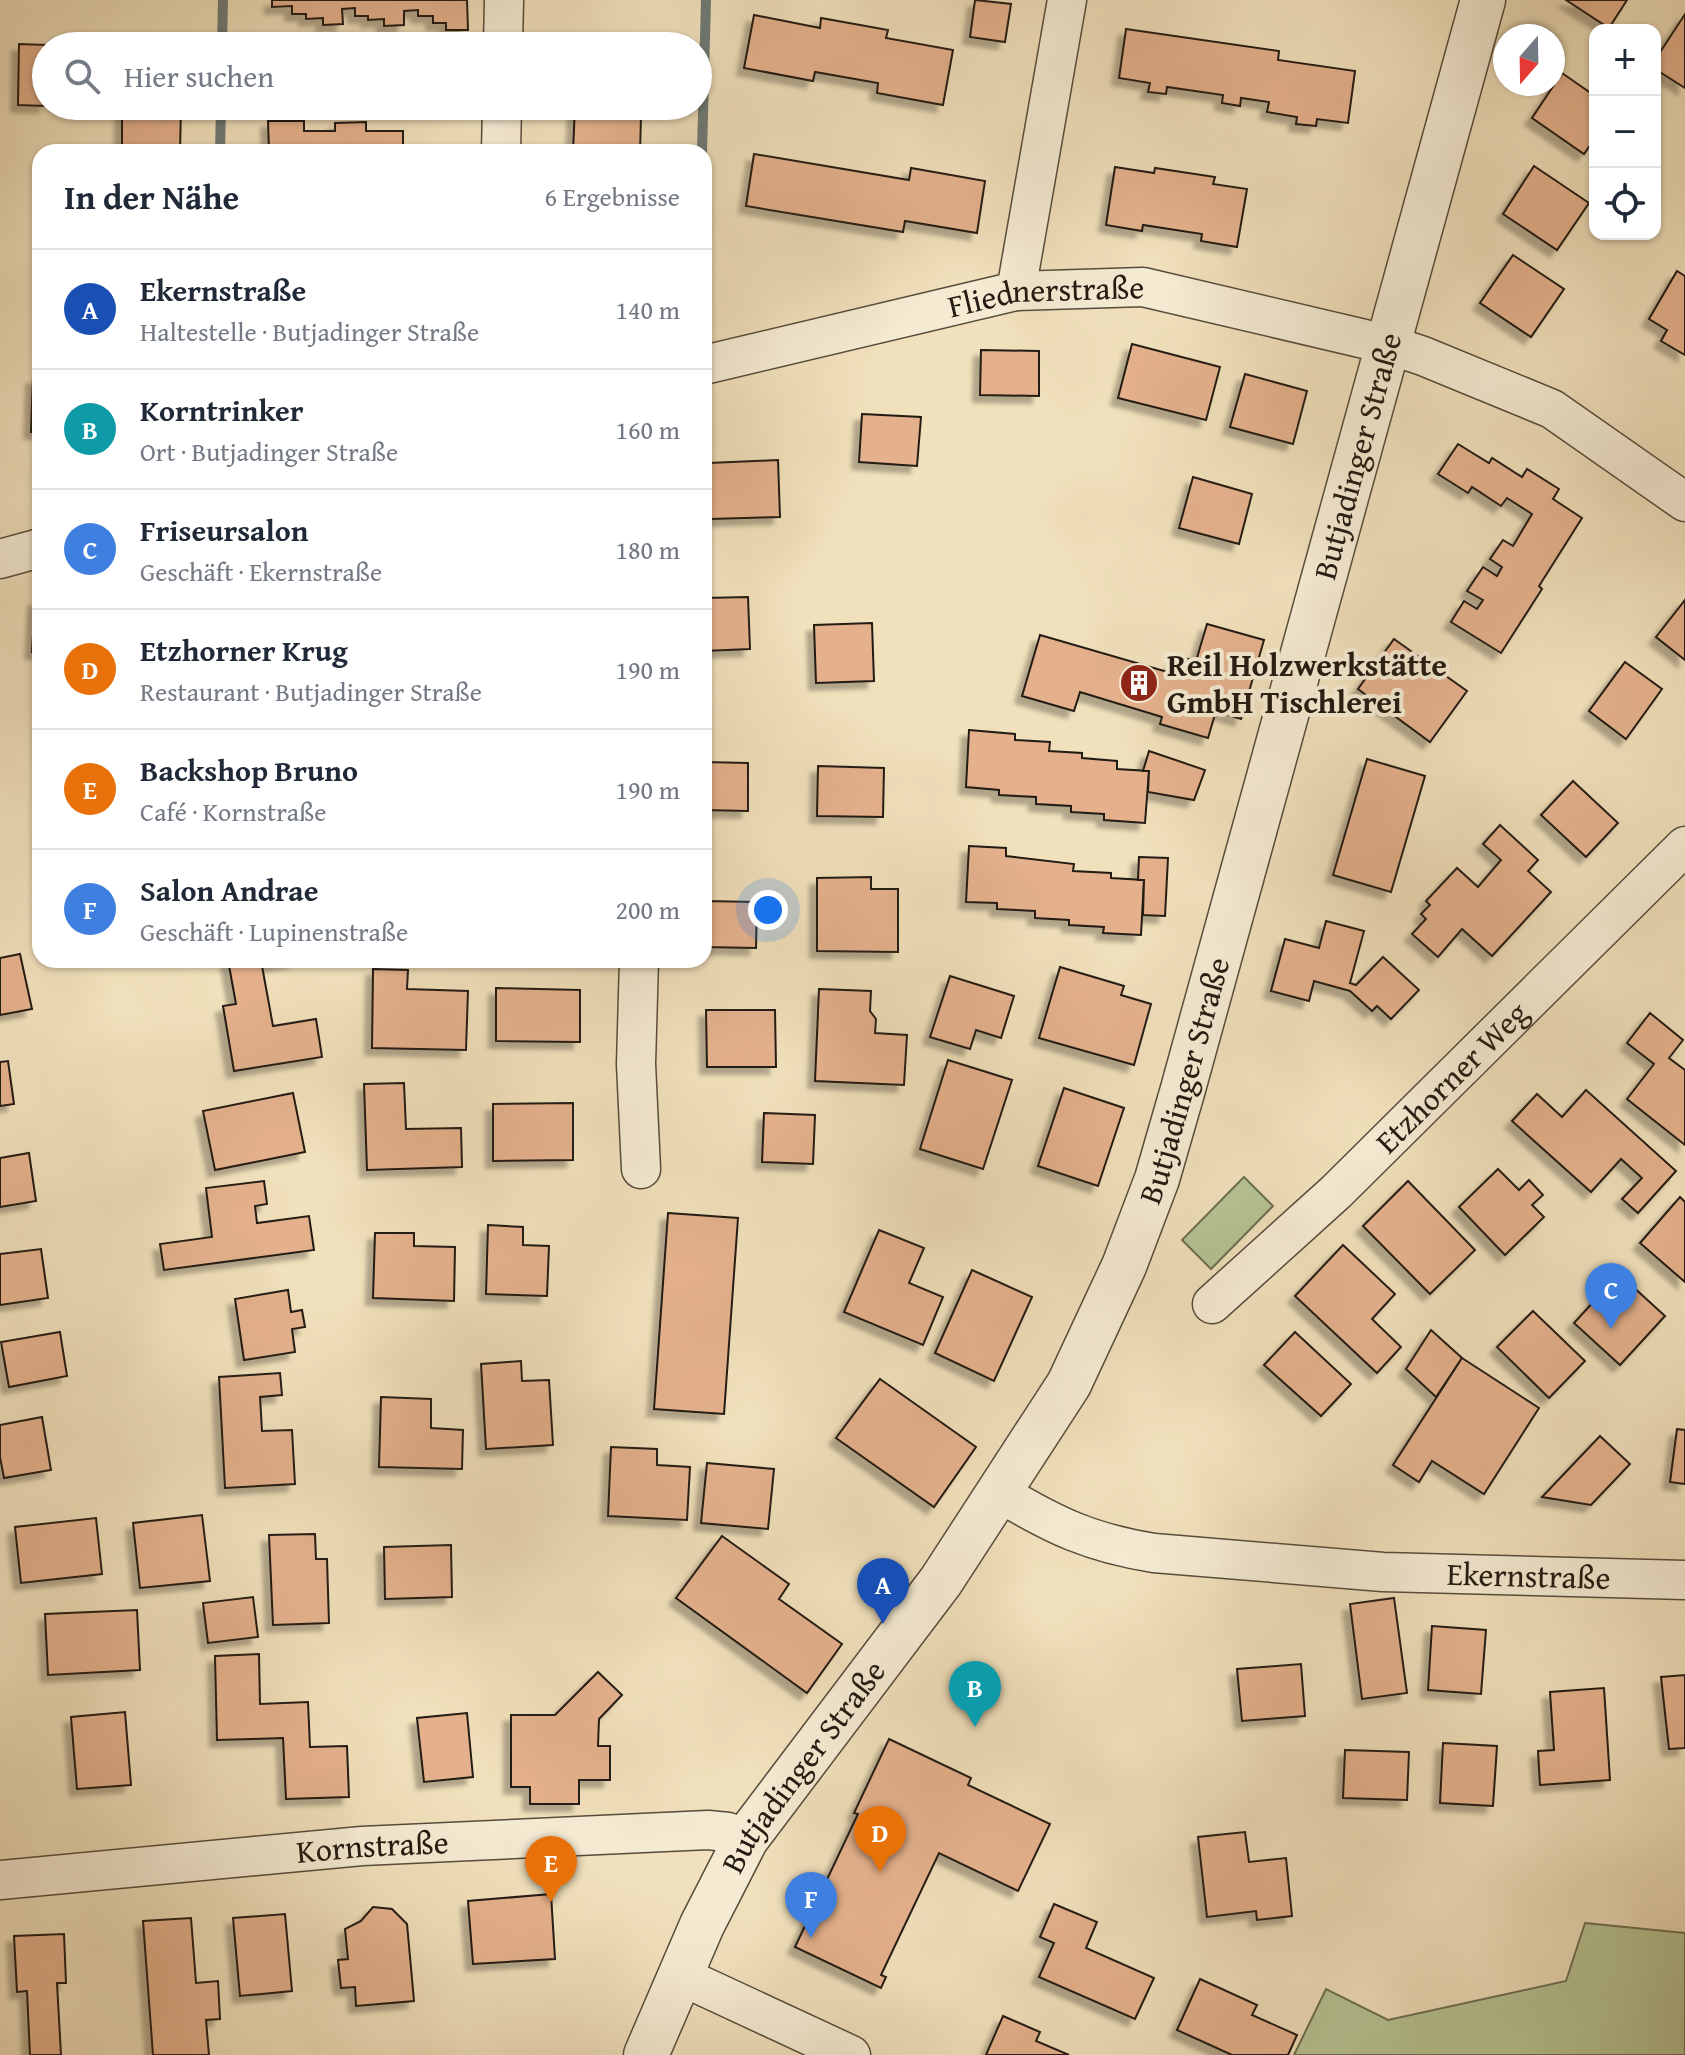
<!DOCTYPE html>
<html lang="de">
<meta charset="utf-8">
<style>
body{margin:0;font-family:"Gentium Book Plus",serif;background:#f2f2f3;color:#1f2937}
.controls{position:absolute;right:24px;top:24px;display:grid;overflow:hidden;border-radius:16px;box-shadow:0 2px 6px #0004}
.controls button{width:72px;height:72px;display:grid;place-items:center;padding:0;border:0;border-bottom:2px solid #e0e1e3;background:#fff;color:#1f2937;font:40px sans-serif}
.compass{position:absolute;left:1493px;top:24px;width:72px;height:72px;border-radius:50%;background:#fff;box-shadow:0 2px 6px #0004;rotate:200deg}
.you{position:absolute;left:768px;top:910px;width:28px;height:28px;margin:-20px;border:6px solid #fff;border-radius:50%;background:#1a73e8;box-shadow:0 0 0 12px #1a73e833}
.badge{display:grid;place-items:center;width:52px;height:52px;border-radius:50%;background:#111827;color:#fff;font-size:26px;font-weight:700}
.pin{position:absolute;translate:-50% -66px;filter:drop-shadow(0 2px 4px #0008)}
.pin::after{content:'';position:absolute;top:42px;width:28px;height:24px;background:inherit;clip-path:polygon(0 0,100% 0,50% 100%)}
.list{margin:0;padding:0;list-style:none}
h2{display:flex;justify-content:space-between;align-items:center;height:104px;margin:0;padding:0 32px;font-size:34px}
h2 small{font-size:26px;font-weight:400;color:#747a83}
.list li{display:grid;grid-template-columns:52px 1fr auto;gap:24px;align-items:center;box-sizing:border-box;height:120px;padding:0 32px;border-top:2px solid #e0e1e3}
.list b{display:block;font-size:30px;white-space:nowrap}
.list p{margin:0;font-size:26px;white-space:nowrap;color:#747a83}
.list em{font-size:26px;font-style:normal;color:#747a83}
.icon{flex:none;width:44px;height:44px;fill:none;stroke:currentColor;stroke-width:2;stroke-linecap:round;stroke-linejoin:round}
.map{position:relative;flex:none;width:1685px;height:2055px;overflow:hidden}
.search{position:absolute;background:#fff;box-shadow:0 2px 6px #0004;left:32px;top:32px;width:680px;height:88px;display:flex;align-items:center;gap:20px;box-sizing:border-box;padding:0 28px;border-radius:44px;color:#747a83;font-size:30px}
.panel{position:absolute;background:#fff;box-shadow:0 2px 6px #0004;left:32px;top:144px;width:680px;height:824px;border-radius:24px}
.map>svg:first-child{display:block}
</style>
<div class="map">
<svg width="1685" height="2055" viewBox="0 0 1685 2055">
<defs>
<filter id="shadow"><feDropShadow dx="-7" dy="7" stdDeviation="2" flood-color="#0004"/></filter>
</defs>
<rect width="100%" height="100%" fill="#f0e0bb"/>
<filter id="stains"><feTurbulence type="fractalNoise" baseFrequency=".0025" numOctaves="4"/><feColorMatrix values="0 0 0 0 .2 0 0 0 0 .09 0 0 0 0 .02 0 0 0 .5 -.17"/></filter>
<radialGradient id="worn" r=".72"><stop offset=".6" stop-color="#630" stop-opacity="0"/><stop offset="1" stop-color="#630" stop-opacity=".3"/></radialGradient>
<g fill="#b6c393" stroke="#6d6f52" stroke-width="2">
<path d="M1244 1177 1273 1206 1211 1269 1182 1240Z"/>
<path d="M1585 1923 1685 1933V2055H1294L1326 1989 1388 2020 1566 1981Z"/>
</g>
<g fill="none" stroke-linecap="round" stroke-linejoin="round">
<g stroke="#6e7a77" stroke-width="10">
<path d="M222 46 223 0"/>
<path d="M220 152 221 106"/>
<path d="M702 152 706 0"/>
</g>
</g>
<g fill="#e4b18c" stroke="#241b12" stroke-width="2" filter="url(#shadow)">
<path d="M272 0H467L468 30H446V23H433V16H418V10L404 11V25L384 26V19L368 20V16H355V8L342 9 343 24 323 25V18L306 19V14H292V6L272 7Z"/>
<path d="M975 0 1011 4 1005 42 970 37Z"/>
<path d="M1566 0H1627L1609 28Z"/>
<path d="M1685 14V88L1655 69V60Z"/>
<path d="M754 15 820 28 821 18 888 30 886 38 953 50 943 105 877 93 878 83 815 72 813 81 744 68Z"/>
<path d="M1126 29 1279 51 1278 60 1355 71 1348 123 1317 119 1316 126 1296 124 1297 117 1267 112 1269 102 1241 98 1240 106 1222 103 1223 95 1167 87 1166 94 1148 92 1150 83 1119 78Z"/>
<path d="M19 44 75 46H46V106L18 105Z"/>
<path d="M1562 73 1595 96V138L1584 154 1532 118Z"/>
<path d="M122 106H181L180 152 122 151Z"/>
<path d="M575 106H610V116L641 117 640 152H573Z"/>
<path d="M268 121H304V131H335V123L366 122V131H403V152H269Z"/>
<path d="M754 154 909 180 911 168 985 181 977 233 905 221 903 232 746 206Z"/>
<path d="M1534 166 1589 203 1557 250 1503 214Z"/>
<path d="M1115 167 1154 173 1155 168 1215 177 1213 184 1247 189 1237 247 1201 241 1202 234 1143 225 1142 231 1106 225Z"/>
<path d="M1513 255 1564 289 1531 337 1480 303Z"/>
<path d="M1677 271 1685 276V355L1661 341 1667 330 1649 319Z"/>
<path d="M1132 344 1220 367 1206 420 1118 398Z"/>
<path d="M981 350 1039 351V396L980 395Z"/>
<path d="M1245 374 1307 391 1293 444 1230 427Z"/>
<path d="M33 377 40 378V432H31Z"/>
<path d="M862 414 921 417 917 466 859 462Z"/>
<path d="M1458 444 1489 463 1492 458 1522 477 1527 469 1559 489 1553 499 1582 518 1539 586 1542 589 1501 653 1451 622 1464 601 1477 609 1483 600 1467 591 1483 567 1497 576 1502 567 1490 559 1503 540 1513 546 1532 514 1507 498 1501 506 1472 487 1468 493 1438 474Z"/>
<path d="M778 460 780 517 711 519 709 463Z"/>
<path d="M1193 477 1252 494 1239 544 1179 528Z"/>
<path d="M748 597 750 649 704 651V598Z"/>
<path d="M35 599 40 600V652H32Z"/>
<path d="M1685 600V660L1656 637Z"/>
<path d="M872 623 874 681 816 683 814 625Z"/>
<path d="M1207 624 1264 640 1241 719 1216 711 1208 738 1160 724 1162 717 1080 692 1074 711 1022 696 1040 635 1171 673 1176 656 1196 661Z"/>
<path d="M1394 639 1467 691 1430 742 1358 689Z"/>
<path d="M1625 662 1662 689 1626 739 1589 711Z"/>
<path d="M969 730 1015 734V740L1050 742 1049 751 1082 753V758L1117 761V769L1149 771 1145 823 1104 820V814L1071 812V806L1036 804V797L999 795V790L966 787Z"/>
<path d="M1149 751 1205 770 1194 800 1148 792 1149 771H1143Z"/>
<path d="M1367 759 1425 776 1391 892 1333 875Z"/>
<path d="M704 762 748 763V811L704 810Z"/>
<path d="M818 766 884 768 883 817 817 816Z"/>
<path d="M1573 781 1618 823 1586 857 1541 815Z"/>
<path d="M1500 825 1538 860 1528 871 1551 892 1492 956 1462 929 1438 957 1412 934 1426 919 1421 914 1430 905 1426 901 1457 868 1478 887 1501 860 1483 844Z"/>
<path d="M969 846 1006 848V856L1074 864 1073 871 1111 873V878L1144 880 1141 935 1103 933 1104 927 1069 925V920L1035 918V911L997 909V903L966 902Z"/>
<path d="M1139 857 1168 858 1165 916 1143 915 1144 880H1138Z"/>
<path d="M871 877V889H898V952L817 951V878Z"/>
<path d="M704 901 757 902 756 948 704 947Z"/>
<path d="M1326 921 1364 931 1350 983 1356 985 1383 957 1419 990 1391 1019 1377 1006 1372 1011 1350 991 1314 981 1309 1001 1271 991 1285 939 1319 948Z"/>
<path d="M20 954 32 1009 0 1015V958Z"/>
<path d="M228 960H298L262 966 273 1026 316 1019 322 1057 234 1071 223 1006 236 1004Z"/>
<path d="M1060 967 1124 986 1121 995 1151 1004 1134 1065 1039 1038Z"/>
<path d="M373 969 408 970 407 989 468 991 466 1050 372 1048Z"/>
<path d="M950 976 1014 996 1001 1038 976 1030 970 1049 930 1037Z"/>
<path d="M496 988 580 990V1042L496 1041Z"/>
<path d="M819 989 871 991 870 1011 876 1019 875 1033 907 1035 904 1085 815 1081Z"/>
<path d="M706 1010H775L776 1067H707Z"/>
<path d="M1650 1013 1683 1040 1669 1058 1685 1070V1145L1627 1099 1654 1064 1627 1043Z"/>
<path d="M948 1060 1012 1080 983 1169 920 1149Z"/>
<path d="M8 1061 14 1104 0 1106V1062Z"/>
<path d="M404 1083 406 1129 461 1128 462 1167 367 1170 364 1084Z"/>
<path d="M1064 1088 1124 1108 1098 1186 1038 1166Z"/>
<path d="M1586 1090 1676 1171 1638 1213 1622 1199 1642 1178 1621 1159 1591 1192 1512 1121 1537 1094 1562 1117Z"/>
<path d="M293 1093 305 1152 215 1170 203 1111Z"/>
<path d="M573 1103V1160L493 1161V1104Z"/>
<path d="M764 1113 815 1115 813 1164 762 1162Z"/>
<path d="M29 1153 36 1201 0 1207V1158Z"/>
<path d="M1498 1169 1519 1190 1529 1180 1543 1195 1532 1205 1544 1217 1505 1255 1459 1207Z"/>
<path d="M264 1181 267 1204 255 1206 257 1223 309 1216 314 1250 164 1270 160 1244 212 1237 206 1188Z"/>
<path d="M1408 1181 1475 1250 1430 1294 1363 1226Z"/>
<path d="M1680 1197 1685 1202V1282L1640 1243Z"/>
<path d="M668 1213 738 1218 724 1414 654 1409Z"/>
<path d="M488 1225 523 1227V1245L549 1246 547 1296 486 1294Z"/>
<path d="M879 1230 924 1248 909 1283 943 1297 923 1345 844 1312Z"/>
<path d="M375 1233H414V1246L455 1247 454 1301 373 1298Z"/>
<path d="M1343 1245 1395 1294 1372 1319 1401 1347 1377 1373 1295 1296Z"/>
<path d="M41 1249 48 1298 0 1305V1254Z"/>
<path d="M972 1270 1032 1297 994 1381 935 1353Z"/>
<path d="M1619 1274 1665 1316 1620 1365 1574 1323Z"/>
<path d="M288 1290 291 1312 302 1310 305 1327 292 1329 295 1352 244 1360 235 1299Z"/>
<path d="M1533 1311 1585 1361 1549 1398 1497 1347Z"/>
<path d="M1431 1330 1462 1358 1436 1397 1406 1369Z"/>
<path d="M60 1332 67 1376 9 1387 1 1342Z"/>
<path d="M1295 1332 1351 1384 1321 1416 1264 1365Z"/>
<path d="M1462 1358 1539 1408 1484 1494 1432 1461 1419 1482 1393 1465Z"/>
<path d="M521 1361 522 1381 549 1380 553 1445 486 1449 481 1364Z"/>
<path d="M280 1373 282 1395 260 1397 262 1431 292 1430 295 1484 225 1488 219 1377Z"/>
<path d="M880 1379 976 1447 934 1507 836 1438Z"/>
<path d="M381 1397 431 1399V1428L463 1430 462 1469 379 1467Z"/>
<path d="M42 1417 51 1470 4 1478 0 1457V1425Z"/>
<path d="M1677 1429 1685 1430V1484L1670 1482Z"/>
<path d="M1600 1436 1630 1464 1591 1505 1542 1497Z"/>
<path d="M611 1447 657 1449V1465L690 1467 687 1520 608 1516Z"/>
<path d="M707 1463 774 1469 768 1529 701 1523Z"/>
<path d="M202 1515 210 1581 140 1588 133 1523Z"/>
<path d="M96 1518 102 1574 21 1583 15 1527Z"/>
<path d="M315 1534 316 1559H327L329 1623 273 1625 269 1535Z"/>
<path d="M722 1536 789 1584 779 1599 842 1644 807 1693 676 1598Z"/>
<path d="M451 1545 452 1597 385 1599 384 1547Z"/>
<path d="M253 1597 258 1637 208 1643 203 1603Z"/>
<path d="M1394 1598 1407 1693 1362 1699 1350 1604Z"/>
<path d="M137 1610 140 1670 48 1675 45 1614Z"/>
<path d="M1432 1626 1486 1630 1481 1694 1428 1690Z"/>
<path d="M259 1654 260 1704 308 1702 310 1747 347 1746 349 1797 286 1799 283 1738 217 1740 215 1656Z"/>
<path d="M1301 1664 1305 1716 1242 1721 1237 1669Z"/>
<path d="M598 1672 622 1695 599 1719 598 1746H610V1780H579V1804H530V1787H511V1715H555Z"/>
<path d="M1685 1675V1748L1669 1749 1661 1677Z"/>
<path d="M1604 1688 1610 1780 1540 1785 1538 1751 1554 1750 1550 1692Z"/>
<path d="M125 1712 131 1785 77 1789 71 1717Z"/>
<path d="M467 1713 473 1777 424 1782 417 1718Z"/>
<path d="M889 1739 971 1778 968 1785 1050 1824 1018 1891 939 1853 881 1975 886 1977 881 1988 795 1947 858 1814 854 1813Z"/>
<path d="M1443 1743 1497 1746 1493 1806 1440 1803Z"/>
<path d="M1345 1750 1409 1752 1407 1800 1343 1798Z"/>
<path d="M1245 1832 1249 1862 1286 1858 1292 1916 1257 1920 1256 1911 1207 1917 1198 1837Z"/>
<path d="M551 1894 555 1959 473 1964 468 1901Z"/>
<path d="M1054 1904 1097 1922 1086 1948 1154 1978 1135 2019 1039 1977 1054 1943 1040 1937Z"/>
<path d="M373 1907 392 1909 407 1924 414 2001 356 2006 355 1987 341 1988 338 1960 348 1959 345 1929 361 1921Z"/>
<path d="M285 1914 292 1991 240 1996 233 1918Z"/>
<path d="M191 1918 196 1983 218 1981 220 2019 206 2020 209 2055H153L143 1921Z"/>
<path d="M64 1934 66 1983H57L61 2055H30L27 1991 17 1992 14 1936Z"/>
<path d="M1200 1979 1257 2005 1252 2015 1297 2035 1288 2055H1232L1177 2030Z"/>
<path d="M1003 2016 1040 2032 1036 2041 1069 2055H986Z"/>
</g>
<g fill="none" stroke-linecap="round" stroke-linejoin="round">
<defs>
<g id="minor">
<path d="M503 46 504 0"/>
<path d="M501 152 502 106"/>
<path d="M1016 291 1067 0"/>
<path id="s1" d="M704 365 1016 291 1143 287 1390 345 1423 356 1552 409 1685 502"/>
<path d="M0 559 40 548"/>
<path d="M639 960 636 1064 641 1169"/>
<path id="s2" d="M1212 1304 1336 1192 1685 846"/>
<path id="s3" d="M1000 1493C1055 1526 1091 1543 1154 1553L1383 1572 1685 1580"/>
<path id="s4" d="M0 1880 362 1846 708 1830 728 1832 746 1839"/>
<path d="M681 1976 851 2055"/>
</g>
<g id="tertiary">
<path id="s5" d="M646 2055 702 1925 746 1839 941 1581 1069 1384 1124 1266 1157 1179 1183 1089 1483 0"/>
</g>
</defs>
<use href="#minor" stroke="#574c3c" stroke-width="41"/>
<use href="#tertiary" stroke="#574c3c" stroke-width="47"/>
<use href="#minor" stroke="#f5ebd3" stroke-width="38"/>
<use href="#tertiary" stroke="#f5ebd3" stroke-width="44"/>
</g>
<defs>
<symbol id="building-disc" viewBox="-11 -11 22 22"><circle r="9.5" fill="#8f2418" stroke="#f5ebd3"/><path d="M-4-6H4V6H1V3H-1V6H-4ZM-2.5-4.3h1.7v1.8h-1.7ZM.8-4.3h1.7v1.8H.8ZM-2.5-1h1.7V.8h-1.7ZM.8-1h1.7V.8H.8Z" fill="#fff"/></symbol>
</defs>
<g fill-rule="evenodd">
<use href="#building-disc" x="1117" y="661" width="44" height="44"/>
</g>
<g text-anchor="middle" stroke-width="8" stroke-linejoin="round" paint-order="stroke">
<g font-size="32" fill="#241b12" stroke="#f5ebd3">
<text dy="11" stroke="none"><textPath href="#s1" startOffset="350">Fliednerstraße</textPath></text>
<text dy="11" stroke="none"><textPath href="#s5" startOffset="1770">Butjadinger Straße</textPath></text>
<text dy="11" stroke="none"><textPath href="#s2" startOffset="330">Etzhorner Weg</textPath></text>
<text dy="11" stroke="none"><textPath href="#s5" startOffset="1122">Butjadinger Straße</textPath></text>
<text dy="11" stroke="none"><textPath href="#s3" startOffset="542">Ekernstraße</textPath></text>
<text dy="11" stroke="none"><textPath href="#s5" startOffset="330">Butjadinger Straße</textPath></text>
<text dy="11" stroke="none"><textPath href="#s4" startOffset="374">Kornstraße</textPath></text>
</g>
<g font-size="32" font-weight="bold" fill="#241b12" stroke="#f5ebd3" text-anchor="start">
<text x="1167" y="676">Reil Holzwerkstätte<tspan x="1167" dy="37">GmbH Tischlerei</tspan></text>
</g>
</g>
<rect width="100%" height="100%" filter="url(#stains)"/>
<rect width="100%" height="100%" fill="url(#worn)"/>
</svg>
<div class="controls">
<button>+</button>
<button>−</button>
<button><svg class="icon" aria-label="locate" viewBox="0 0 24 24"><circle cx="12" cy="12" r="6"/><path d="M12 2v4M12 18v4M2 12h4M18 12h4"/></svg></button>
</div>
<svg class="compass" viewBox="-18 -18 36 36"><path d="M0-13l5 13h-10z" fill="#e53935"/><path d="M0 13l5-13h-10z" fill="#747a83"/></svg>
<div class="you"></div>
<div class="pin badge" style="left:883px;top:1624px;background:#1a4fb4">A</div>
<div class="pin badge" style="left:975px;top:1727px;background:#0f9aa8">B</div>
<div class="pin badge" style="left:1611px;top:1329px;background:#3f7fe0">C</div>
<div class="pin badge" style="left:880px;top:1872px;background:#e8710a">D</div>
<div class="pin badge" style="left:551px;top:1902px;background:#e8710a">E</div>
<div class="pin badge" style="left:811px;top:1938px;background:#3f7fe0">F</div>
<div class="search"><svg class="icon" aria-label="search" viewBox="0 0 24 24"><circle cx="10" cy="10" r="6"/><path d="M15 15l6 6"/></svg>Hier suchen</div>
<section class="panel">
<h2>In der Nähe<small>6 Ergebnisse</small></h2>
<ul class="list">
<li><span class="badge" style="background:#1a4fb4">A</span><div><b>Ekernstraße</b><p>Haltestelle · Butjadinger Straße</p></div><em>140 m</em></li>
<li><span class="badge" style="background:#0f9aa8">B</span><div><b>Korntrinker</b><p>Ort · Butjadinger Straße</p></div><em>160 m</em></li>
<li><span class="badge" style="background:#3f7fe0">C</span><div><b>Friseursalon</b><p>Geschäft · Ekernstraße</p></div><em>180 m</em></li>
<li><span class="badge" style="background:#e8710a">D</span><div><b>Etzhorner Krug</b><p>Restaurant · Butjadinger Straße</p></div><em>190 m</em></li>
<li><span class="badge" style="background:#e8710a">E</span><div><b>Backshop Bruno</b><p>Café · Kornstraße</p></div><em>190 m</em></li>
<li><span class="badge" style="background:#3f7fe0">F</span><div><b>Salon Andrae</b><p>Geschäft · Lupinenstraße</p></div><em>200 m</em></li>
</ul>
</section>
</div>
